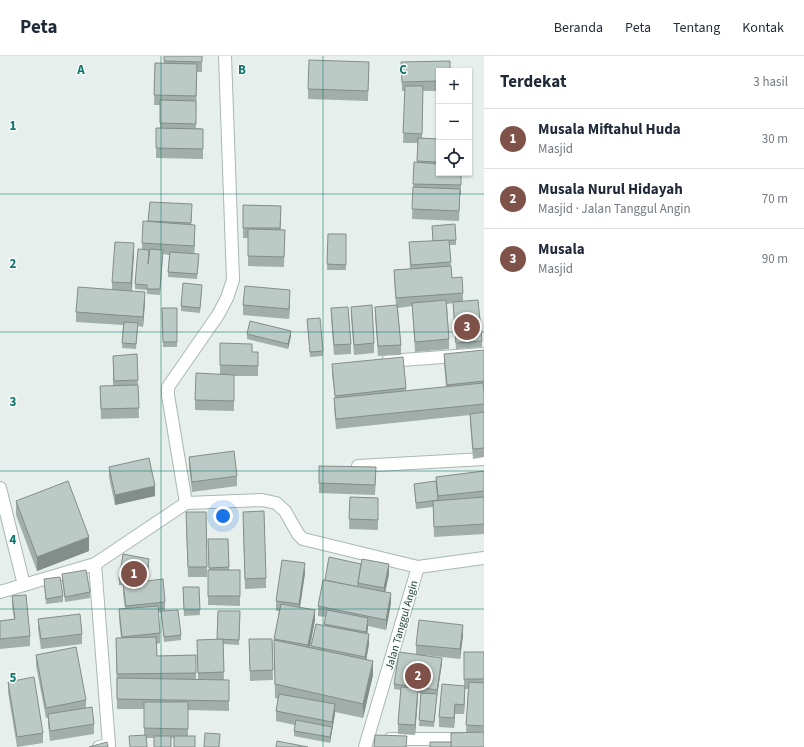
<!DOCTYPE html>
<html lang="id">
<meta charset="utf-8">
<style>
body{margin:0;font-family:"Source Sans 3",sans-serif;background:#f2f2f3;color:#1f2937}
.controls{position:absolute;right:12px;top:12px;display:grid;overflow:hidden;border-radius:0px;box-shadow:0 1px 3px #0004}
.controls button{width:36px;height:36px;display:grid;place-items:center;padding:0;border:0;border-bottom:1px solid #e0e1e3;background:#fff;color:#1f2937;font:20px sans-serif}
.you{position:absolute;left:223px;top:460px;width:14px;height:14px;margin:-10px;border:3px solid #fff;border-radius:50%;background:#1a73e8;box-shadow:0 0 0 6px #1a73e833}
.badge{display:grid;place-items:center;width:26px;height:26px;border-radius:50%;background:#7f5249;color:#fff;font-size:13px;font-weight:700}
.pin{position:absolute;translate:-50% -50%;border:2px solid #fff;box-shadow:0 1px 4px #0006}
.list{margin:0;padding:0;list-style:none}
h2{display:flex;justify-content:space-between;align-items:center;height:52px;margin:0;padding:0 16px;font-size:17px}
h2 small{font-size:13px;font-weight:400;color:#747a83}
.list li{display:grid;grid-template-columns:26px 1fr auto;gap:12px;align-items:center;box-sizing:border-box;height:60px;padding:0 16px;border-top:1px solid #e0e1e3}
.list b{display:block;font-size:15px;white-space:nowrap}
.list p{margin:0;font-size:13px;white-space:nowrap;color:#747a83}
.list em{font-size:13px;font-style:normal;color:#747a83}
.icon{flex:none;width:22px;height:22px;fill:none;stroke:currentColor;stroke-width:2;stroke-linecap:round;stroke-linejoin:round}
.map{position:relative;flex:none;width:484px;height:691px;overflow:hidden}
header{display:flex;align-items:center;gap:24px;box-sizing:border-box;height:56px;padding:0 20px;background:#fff;border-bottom:1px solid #e0e1e3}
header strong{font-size:19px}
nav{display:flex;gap:22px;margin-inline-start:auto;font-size:14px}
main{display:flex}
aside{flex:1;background:#fff}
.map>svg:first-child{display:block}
</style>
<header>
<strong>Peta</strong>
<nav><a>Beranda</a><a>Peta</a><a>Tentang</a><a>Kontak</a></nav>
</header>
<main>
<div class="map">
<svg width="484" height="691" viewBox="0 0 484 691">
<rect width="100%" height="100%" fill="#e6efeb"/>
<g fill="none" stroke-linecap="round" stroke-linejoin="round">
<defs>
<g id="minor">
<path d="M388 305 484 298"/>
<path d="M358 410 484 403"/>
<path d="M0 432 24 529"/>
<path d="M186 447 168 339V331L218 259 227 242 233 224 225 0"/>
<path d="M95 508 109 689 99 691"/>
<path d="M0 536 95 508 186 447 262 444 276 447 285 455 298 478 303 483 418 511"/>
<path d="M390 683H484"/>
<path d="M365 691 418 511 484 502"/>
</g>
</defs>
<use href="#minor" stroke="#a8b8b2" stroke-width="14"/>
<use href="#minor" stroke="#fff" stroke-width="12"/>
</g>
<g fill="#a1aea9">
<path d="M164 0H202V16H197L196 72 203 73V103L156 102V72H160V49H154L155 7H164Z"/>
<path d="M369 6 368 45 308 43V33Z"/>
<path d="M401 6 439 15V35H423L422 82 439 83V117H461V139H460L459 165 412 163 414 106 417 107 418 87H403L405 35H402Z"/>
<path d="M150 146 192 158 191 168 195 179 194 198 199 204 197 223 168 221 169 199 163 198 160 239 147 238V234L135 233V228L142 193V187L148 166Z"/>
<path d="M243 149 281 150V174H285L284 211 248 210V182H243Z"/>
<path d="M432 170 456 184V189H449L451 210 452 222 463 237V245L482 285V291L456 293 453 247 447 248 449 283V293L415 296 412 250 398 252 401 289V299L378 300 375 261V251L396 249 394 224V214L410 213 409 186 433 185Z"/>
<path d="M328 178H346V214H327Z"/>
<path d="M134 197 132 235 145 246 143 271 138 270 136 293 122 292 123 269 76 266V256L112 233V226Z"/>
<path d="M202 234 200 257 181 255V250Z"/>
<path d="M290 244 289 263 243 259V249Z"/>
<path d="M351 251 374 287V297L354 299 351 261Z"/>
<path d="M162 252H177V291H163Z"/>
<path d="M331 252 351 288V298L334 299 331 262Z"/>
<path d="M307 263 323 295V300L310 301Z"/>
<path d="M247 278 291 280 288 293 247 283Z"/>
<path d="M220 287 252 296H258V320H234V355L195 354V344L220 318Z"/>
<path d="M137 298 139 362 101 363 100 330H113V300Z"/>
<path d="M444 298H484V401L473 403 470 368V359L336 373 334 352 335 342 332 318V308L406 332V335L446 331 444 308Z"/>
<path d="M189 401 237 420V430L192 436 189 411Z"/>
<path d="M109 411 155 440 115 449 109 421Z"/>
<path d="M484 415V478L434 481 433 451 416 453 414 428 436 425V421Z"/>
<path d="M376 421 375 439 319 437V427Z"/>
<path d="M350 441 378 442V474L349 473Z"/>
<path d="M16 445 89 495 37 515 16 459Z"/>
<path d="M186 466 207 511V521H188Z"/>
<path d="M243 466 266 522V532L245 533Z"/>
<path d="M208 483H228L229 514H240V550L208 549V514H209Z"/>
<path d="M149 508 146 525 165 546V555L181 579V584L164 586 161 556 158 557 160 577V587L157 588V600L196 599V623H198L197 584H217L218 555H240L239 589 223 588 224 624H229V655L188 654V680L174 682H146L144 680V653H117L116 582H121L119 563V553H125L123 538V529H119V523Z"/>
<path d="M305 517 300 551 315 564 310 592H311V590L324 569 325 561 318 560V550L325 524 389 518 385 536 391 547 386 574 368 570 367 578 369 588 366 604 373 619 363 662 335 656 330 687 294 680V675L295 669 276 665V655L278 643 275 642 274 584 279 555H276V545Z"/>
<path d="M62 518 90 536V542L65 546 62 523Z"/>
<path d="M44 523 63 540V546L46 548 44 528Z"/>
<path d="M183 531H199L200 559 184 560Z"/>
<path d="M12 540 30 580V590L0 593V565L14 563 12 550Z"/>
<path d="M38 563 82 578V588L41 593 38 573Z"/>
<path d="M463 579 460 603 424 599 442 607 437 640 434 671 419 670 421 637H418L415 679 398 678V668L401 634 394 633V628L416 598V589Z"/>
<path d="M249 583H272L273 624 250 625Z"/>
<path d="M464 596H484V691L451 686 466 677 468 633H465L464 658H455L454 672 439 671V661L464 630Z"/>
<path d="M36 599 86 644V652L94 668V678L50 685 48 668V662H46L36 609Z"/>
<path d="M8 626 43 677V687L17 691 8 636Z"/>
</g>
<g fill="#838d89">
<path d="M195 169V179L194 200V190Z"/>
<path d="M134 187V197L131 237V227Z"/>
<path d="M290 234V244L289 263V253Z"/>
<path d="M145 236V246L143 271V261Z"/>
<path d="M291 275V280L288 293V288Z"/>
<path d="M155 430V440L115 449V439Z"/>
<path d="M89 481V495L37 515V501Z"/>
<path d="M149 503V508L145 532V527Z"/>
<path d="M305 507V517L299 558V548Z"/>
<path d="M389 508V518L384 542V532Z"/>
<path d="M391 537V547L386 574V564Z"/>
<path d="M315 554V564L308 599V589Z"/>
<path d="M368 562V572L366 586V576Z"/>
<path d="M463 569V579L460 603V593Z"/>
<path d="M369 578V588L365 611V601Z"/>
<path d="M442 602V607L437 640V634Z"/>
<path d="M373 605V619L363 662V648Z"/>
<path d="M465 630V640L464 658V649Z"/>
<path d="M418 632V642L415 679V669Z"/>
<path d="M335 648V658L330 687V681L332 671V666Z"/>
<path d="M455 648V658L454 672V662Z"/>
</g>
<g fill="#bbcac4" stroke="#838d89">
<path d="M164 0H202V6L164 5Z"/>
<path d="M309 4 369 6 368 35 308 33Z"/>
<path d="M450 5V15H439V25L402 26 401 6Z"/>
<path d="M155 7 197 8 196 40 154 39Z"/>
<path d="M405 30H423L422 78 403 77Z"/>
<path d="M160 44 196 45V68L160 67Z"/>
<path d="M156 72 203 73V93L156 92Z"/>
<path d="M418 82 439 83V106L417 105Z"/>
<path d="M414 106 439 108V117H461V129L413 128Z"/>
<path d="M413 131 460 133 459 155 412 153Z"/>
<path d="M150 146 192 148 191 167 148 165Z"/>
<path d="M243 149 281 150 280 172H243Z"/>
<path d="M143 165 195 169 194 190 142 187Z"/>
<path d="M455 168 456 184 433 185 432 170Z"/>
<path d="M248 173 285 174 284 201 248 200Z"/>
<path d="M328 178H346V209L327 208Z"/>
<path d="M449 184 451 206 411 209 409 186Z"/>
<path d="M115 186 134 187 131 227 112 226Z"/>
<path d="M138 193 149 194 148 208 150 193 163 194 160 233H147V229L135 228Z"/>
<path d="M170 196 199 198 197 218 168 216Z"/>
<path d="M451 210 452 222 462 221 463 237 396 242 394 214Z"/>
<path d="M183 227 202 229 200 252 181 250Z"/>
<path d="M245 230 290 234 289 253 243 249Z"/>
<path d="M78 231 145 236 143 261 76 256Z"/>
<path d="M446 244 449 283 415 286 412 247Z"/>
<path d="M478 244 482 285 456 287 453 246Z"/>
<path d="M372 249 374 287 354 289 351 251Z"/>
<path d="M397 249 401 289 378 290 375 251Z"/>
<path d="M348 251 351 288 334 289 331 252Z"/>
<path d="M162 252H177V286H163Z"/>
<path d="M320 262 323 295 310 296 307 263Z"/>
<path d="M250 265 291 275 288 288 247 278Z"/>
<path d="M124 266 138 267 136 288 122 287Z"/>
<path d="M220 287 252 288V296H258V310L220 309Z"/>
<path d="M484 294V325L447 329 444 298Z"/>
<path d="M137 298 138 324 114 325 113 300Z"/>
<path d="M403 301 406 332 335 340 332 308Z"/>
<path d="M196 317 234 319V345L195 344Z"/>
<path d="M483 327 484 337V348L336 363 334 342Z"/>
<path d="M138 329 139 352 101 353 100 330Z"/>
<path d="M484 356V392L473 393 470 358Z"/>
<path d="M234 395 237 420 192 426 189 401Z"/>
<path d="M149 402 155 430 115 439 109 411Z"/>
<path d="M319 410 376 411 375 429 319 427Z"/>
<path d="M484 415V435L438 440 436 421Z"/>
<path d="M68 425 89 481 37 501 16 445Z"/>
<path d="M436 425 438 444 416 447 414 428Z"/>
<path d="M350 441 378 442V464L349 463Z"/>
<path d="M484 441V468L434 471 433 445Z"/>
<path d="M264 455 266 522 245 523 243 456Z"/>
<path d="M186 456H206L207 511H188Z"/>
<path d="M208 483H228L229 511 209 512Z"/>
<path d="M123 498 149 503 146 525 138 526 119 523Z"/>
<path d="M329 501 361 508 358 527V531L325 524Z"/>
<path d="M362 503 389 508 384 532 358 527Z"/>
<path d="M282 504 305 507 299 548 276 545Z"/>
<path d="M86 514 90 536 65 541 62 518Z"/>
<rect x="208" y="514" width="32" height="26"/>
<path d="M60 521 63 540 46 543 44 523Z"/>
<path d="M163 523 165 546 126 550 123 528Z"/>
<path d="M323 524 391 537 386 564 318 550Z"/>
<path d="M183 531H199L200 554H184Z"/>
<path d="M26 539 30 580 0 583V565L15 563 12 540Z"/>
<path d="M281 548 315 554 308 589 274 583Z"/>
<path d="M158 550 160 577 122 581 119 553Z"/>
<path d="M178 554 181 579 164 581 161 555Z"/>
<path d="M327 554 368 562 366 576 324 568Z"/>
<path d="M218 555H240L239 584 217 583Z"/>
<path d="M80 558 82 578 41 583 38 563Z"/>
<path d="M419 564 463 569 460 593 416 589Z"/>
<path d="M316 568 369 578 365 601 311 590Z"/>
<path d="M156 581 157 600 196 599V617L117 618 116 582Z"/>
<path d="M223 583 224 616 198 617 197 584Z"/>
<path d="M249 583H272L273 614 250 615Z"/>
<path d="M274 584 373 605 363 648 275 628Z"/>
<path d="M76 591 86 644 46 652 36 599Z"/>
<path d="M399 596 442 602 437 634 394 628Z"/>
<rect x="464" y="596" width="20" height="27"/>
<path d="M34 621 43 677 17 681 8 626Z"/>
<path d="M117 622 229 624V645L117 643Z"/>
<path d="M469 626 484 627V670L466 669Z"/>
<path d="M442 628 465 630 464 649 455 648 454 662 439 661Z"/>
<path d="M401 631 418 632 415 669 398 668Z"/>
<path d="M421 637 437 638 434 666 419 664Z"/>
<path d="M279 638 335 648 332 666 276 655Z"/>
<path d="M144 646H188V673L144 672Z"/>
<path d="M92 651 94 668 50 675 48 658Z"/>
<path d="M296 664 332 671 330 681 294 675Z"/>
<path d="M484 676V691H451V677Z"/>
<path d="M205 677 220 678 219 691H204Z"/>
<path d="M146 679 147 691H130L129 680Z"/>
<path d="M375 679 407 680 406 691H374Z"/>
<rect x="154" y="680" width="17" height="11"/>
<rect x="174" y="680" width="21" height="11"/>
<path d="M277 685 308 691H276Z"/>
<path d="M107 686 108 691H89Z"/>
<rect x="430" y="686" width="21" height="5"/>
</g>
<path fill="none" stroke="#0f766e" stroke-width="1" stroke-opacity="0.55" d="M161 0V691M323 0V691M0 138H484M0 276H484M0 415H484M0 553H484"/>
<g text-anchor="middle" stroke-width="3" stroke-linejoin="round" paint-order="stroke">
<g font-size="11" fill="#24423a" stroke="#f7fbf9">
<text transform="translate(401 569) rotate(-74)" y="4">Jalan Tanggul Angin</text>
</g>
</g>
<g font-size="13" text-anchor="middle" font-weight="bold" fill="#0f766e" stroke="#f7fbf9" stroke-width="3" stroke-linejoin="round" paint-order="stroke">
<text x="81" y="18">A</text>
<text x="242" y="18">B</text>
<text x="403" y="18">C</text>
<text x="13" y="74">1</text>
<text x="13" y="212">2</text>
<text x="13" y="350">3</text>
<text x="13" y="488">4</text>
<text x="13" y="626">5</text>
</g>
</svg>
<div class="controls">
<button>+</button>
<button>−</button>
<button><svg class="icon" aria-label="locate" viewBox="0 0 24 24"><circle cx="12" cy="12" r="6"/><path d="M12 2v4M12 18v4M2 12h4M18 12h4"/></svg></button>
</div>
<div class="you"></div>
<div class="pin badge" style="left:134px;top:518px">1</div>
<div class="pin badge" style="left:418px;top:620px">2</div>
<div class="pin badge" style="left:467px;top:271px">3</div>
</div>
<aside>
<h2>Terdekat<small>3 hasil</small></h2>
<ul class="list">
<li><span class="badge">1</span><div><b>Musala Miftahul Huda</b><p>Masjid</p></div><em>30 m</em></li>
<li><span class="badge">2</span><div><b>Musala Nurul Hidayah</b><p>Masjid · Jalan Tanggul Angin</p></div><em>70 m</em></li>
<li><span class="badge">3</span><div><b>Musala</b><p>Masjid</p></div><em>90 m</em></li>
</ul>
</aside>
</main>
